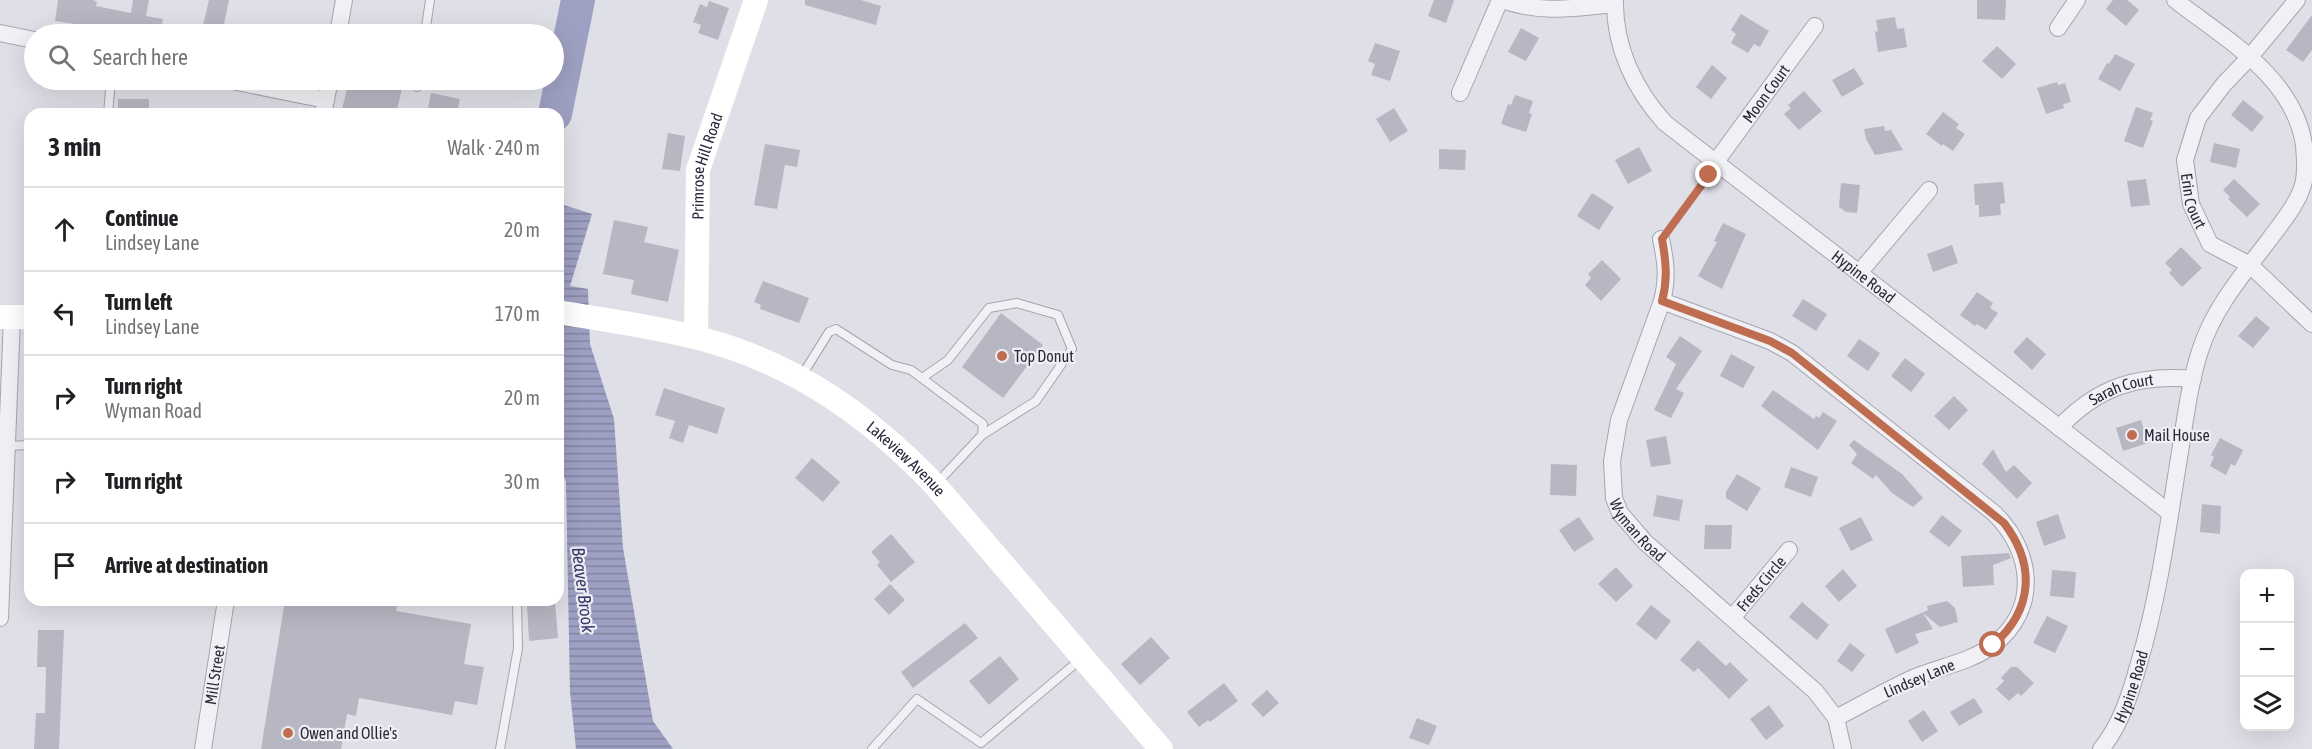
<!DOCTYPE html>
<meta charset="utf-8">
<style>
body{margin:0;font-family:"Asap Condensed",sans-serif;background:#f2f2f2;color:#202124}
.controls{position:absolute;right:18px;bottom:18px;display:grid;overflow:hidden;border-radius:12px;box-shadow:0 6px 24px #0002}
.controls button{width:54px;height:54px;display:grid;place-items:center;padding:0;border:0;border-bottom:2px solid #e0e0e0;background:#fff;color:#202124;font:30px sans-serif}
.stop{position:absolute;width:18px;height:18px;margin:-14px;border:4px solid #bf6d51;border-radius:50%;background:#fff}
.stop.end{background:#bf6d51;border-color:#fff;box-shadow:0 2px 6px #0008}
.list{margin:0;padding:0;list-style:none}
h2{display:flex;justify-content:space-between;align-items:center;height:78px;margin:0;padding:0 24px;font-size:26px}
h2 small{font-size:20px;font-weight:400;color:#757577}
.list li{display:grid;grid-template-columns:39px 1fr auto;gap:18px;align-items:center;box-sizing:border-box;height:84px;padding:0 24px;border-top:2px solid #e0e0e0}
.list b{display:block;font-size:22px;white-space:nowrap}
.list p{margin:0;font-size:20px;white-space:nowrap;color:#757577}
.list em{font-size:20px;font-style:normal;color:#757577}
.icon{flex:none;width:33px;height:33px;fill:none;stroke:currentColor;stroke-width:2;stroke-linecap:round;stroke-linejoin:round}
.map{position:relative;flex:none;width:2312px;height:749px;overflow:hidden}
.search{position:absolute;background:#fff;box-shadow:0 6px 24px #0002;left:24px;top:24px;width:540px;height:66px;display:flex;align-items:center;gap:15px;box-sizing:border-box;padding:0 21px;border-radius:33px;color:#757577;font-size:22px}
.panel{position:absolute;background:#fff;box-shadow:0 6px 24px #0002;left:24px;top:108px;width:540px;height:498px;border-radius:18px}
.map>svg:first-child{display:block}
</style>
<div class="map">
<svg width="2312" height="749" viewBox="0 0 2312 749">
<defs>
<pattern id="water-rules" width="6" height="5" patternUnits="userSpaceOnUse" patternTransform="scale(1.5)"><rect width="6" height="5" fill="#9ea0c3"/><path d="M0 2.5h6" fill="none" stroke="#8183a0"/></pattern>
</defs>
<rect width="100%" height="100%" fill="#dfdfe7"/>
<path fill="url(#water-rules)" d="M558 203 592 214 570 286 588 289 590 344 614 419 623 548 653 721 673 749H576L570 692 566 482 558 458Z"/>
<g fill="none" stroke-linecap="round" stroke-linejoin="round">
<path stroke="#9ea0c3" stroke-width="34" d="M555 114 578 0"/>
</g>
<g fill="#b7b7c3">
<path d="M58 0H93L97 2 96 6 131 13 133 0H149L146 16 163 19 160 34H129L121 33V31L55 21Z"/>
<path d="M209 0H229L222 34H201Z"/>
<path d="M805 0H861L881 6 876 25 805 5Z"/>
<path d="M1434 0H1454L1446 23 1428 16Z"/>
<path d="M1977 0H2006L2005 20 1977 19Z"/>
<path d="M2113 0H2127L2139 10 2126 26 2106 9Z"/>
<path d="M709 1 729 8 718 40 698 33 701 25 693 22 700 4 707 7Z"/>
<path d="M1741 14 1769 31 1760 47 1754 44 1748 53 1731 43 1736 34 1731 30Z"/>
<path d="M2312 15V50L2303 62 2286 50Z"/>
<path d="M1895 17 1897 29 1904 28 1907 47 1878 52 1875 32 1878 31 1876 20Z"/>
<path d="M1521 28 1539 38 1526 61 1508 52Z"/>
<path d="M1375 43 1400 51 1390 81 1371 75 1375 64 1368 61Z"/>
<path d="M1997 46 2016 64 2002 79 1982 61Z"/>
<path d="M2115 54 2135 64 2120 91 2098 79 2107 63 2109 64Z"/>
<path d="M1712 65 1727 78 1711 99 1696 87Z"/>
<path d="M1854 68 1864 84 1842 97 1832 80Z"/>
<path d="M349 80 374 85 375 80H404L396 114H341Z"/>
<path d="M2057 82 2058 85 2065 83 2071 102 2063 104 2064 108 2046 114 2037 88Z"/>
<path d="M1804 91 1822 111 1799 130 1784 114 1791 108 1788 105Z"/>
<path d="M431 93 460 99 457 114H427Z"/>
<path d="M1515 95 1533 101 1529 113 1532 114 1526 132 1501 124 1508 104 1511 105Z"/>
<rect x="118" y="99" width="31" height="15"/>
<path d="M2243 100 2264 117 2252 132 2231 115Z"/>
<path d="M2136 107 2153 113 2150 120 2153 121 2143 148 2124 141Z"/>
<path d="M1394 108 1408 131 1390 142 1376 119Z"/>
<path d="M1943 112 1959 124 1956 128 1965 134 1953 151 1943 144 1942 146 1926 134Z"/>
<path d="M1884 126 1885 131 1891 130 1903 150 1875 155 1866 139 1864 129Z"/>
<path d="M668 133 685 136 680 171 662 169Z"/>
<path d="M2214 143 2240 149 2236 168 2210 162Z"/>
<path d="M765 144 800 150 797 167 785 165 777 209 754 205Z"/>
<path d="M1639 147 1652 171 1628 184 1615 160Z"/>
<path d="M1439 149 1466 150 1465 170 1439 169Z"/>
<path d="M2146 179 2150 205 2131 207 2127 181Z"/>
<path d="M2234 179 2260 204 2247 217 2228 199 2230 197 2223 190Z"/>
<path d="M2003 182 2005 203 2000 204 2001 215 1979 217V205H1975L1974 184Z"/>
<path d="M1841 183 1860 185 1857 213 1846 212 1839 207Z"/>
<path d="M1592 193 1614 207 1599 230 1577 216Z"/>
<path d="M614 220 648 227 644 242 679 250 668 302 631 294 634 280 603 274Z"/>
<path d="M1723 223 1746 234 1722 289 1698 276 1717 242 1714 241Z"/>
<path d="M1952 245 1958 263 1933 272 1927 254Z"/>
<path d="M2181 247 2202 268 2182 287 2169 273 2172 270 2165 263Z"/>
<path d="M1602 260 1621 279 1601 301 1585 285 1591 278 1588 274Z"/>
<path d="M763 281 809 298 799 323 760 309 761 305 754 302Z"/>
<path d="M1977 292 1993 303 1990 308 1998 313 1986 330 1977 324 1975 326 1960 315Z"/>
<path d="M1803 299 1827 314 1816 331 1792 316Z"/>
<path d="M1001 313 1043 345 1003 398 962 367Z"/>
<path d="M2256 316 2270 328 2253 348 2238 336Z"/>
<path d="M1680 336 1702 351 1676 389 1684 393 1671 418 1654 410 1676 364 1666 357Z"/>
<path d="M2027 337 2046 354 2032 370 2013 352Z"/>
<path d="M1859 339 1880 353 1868 371 1847 356Z"/>
<path d="M1731 354 1755 367 1743 388 1720 376Z"/>
<path d="M1905 358 1925 374 1911 392 1891 376Z"/>
<path d="M664 388 725 408 717 434 689 425 683 443 669 438 675 421 655 415Z"/>
<path d="M1773 390 1814 419 1816 416 1819 418 1823 412 1837 421 1818 450 1761 406Z"/>
<path d="M1954 396 1968 410 1949 430 1934 416Z"/>
<path d="M2141 420 2148 443 2123 451 2116 428Z"/>
<path d="M1666 436 1671 464 1651 467 1646 440Z"/>
<path d="M2220 438 2243 450 2235 466 2231 464 2226 475 2210 466 2214 457 2211 455Z"/>
<path d="M1854 440 1902 474 1923 498 1913 507 1892 493 1876 475 1873 479 1851 463 1857 454 1849 445Z"/>
<path d="M1993 449 2006 472 2014 465 2032 483 2017 499 1982 464Z"/>
<path d="M812 458 840 482 823 502 795 478Z"/>
<path d="M1551 464 1577 465 1576 496 1550 495Z"/>
<path d="M1791 467 1818 477 1811 497 1784 487Z"/>
<path d="M1737 474 1761 488 1747 511 1726 498V492Z"/>
<path d="M1657 495 1683 500 1679 521 1653 516Z"/>
<path d="M2202 504 2221 506 2220 534 2200 532Z"/>
<path d="M2058 514 2066 538 2044 546 2036 522Z"/>
<path d="M1942 515 1962 531 1949 547 1929 532Z"/>
<path d="M1579 517 1594 539 1574 552 1559 530Z"/>
<path d="M1861 517 1873 540 1851 551 1839 528Z"/>
<path d="M1705 525H1732L1731 549H1704Z"/>
<path d="M891 534 915 562 891 582 877 565 880 562 871 552Z"/>
<path d="M2009 553 2011 558 1993 565 1994 585 1963 587 1961 556Z"/>
<path d="M1616 567 1633 586 1616 602 1598 584Z"/>
<path d="M1843 569 1857 586 1839 602 1825 586Z"/>
<path d="M2052 570 2076 572 2074 598 2050 596Z"/>
<path d="M890 584 905 600 889 615 874 599Z"/>
<path d="M285 600H398L396 611 471 624 464 664 484 667 477 705 455 701 452 715 359 698 356 716 347 714 341 749H261Z"/>
<path d="M1947 601 1955 608 1958 622 1940 627 1923 613 1933 629 1915 634 1919 643 1896 654 1885 629 1928 610 1927 606Z"/>
<path d="M555 602 558 638 529 641 527 604Z"/>
<path d="M1802 602 1829 625 1817 640 1789 617Z"/>
<path d="M1651 605 1671 621 1656 640 1636 624Z"/>
<path d="M2047 616 2068 626 2055 653 2033 643Z"/>
<path d="M965 623 978 638 913 688 901 672Z"/>
<path d="M38 630H64L59 749H34L36 713H45L46 667H37Z"/>
<path d="M1151 637 1170 658 1140 685 1121 664Z"/>
<path d="M1698 640 1726 666 1730 662 1748 680 1729 699 1698 668 1694 672 1680 660Z"/>
<path d="M1850 643 1865 655 1852 672 1837 661Z"/>
<path d="M1000 656 1019 679 989 705 969 681Z"/>
<path d="M2011 667H2017L2034 683 2021 696 2018 693 2009 701 1996 689 2004 681 2001 678Z"/>
<path d="M1224 683 1238 701 1210 722 1208 720 1199 727 1187 712Z"/>
<path d="M1267 690 1279 703 1263 717 1251 704Z"/>
<path d="M1974 698 1983 712 1959 726 1950 712Z"/>
<path d="M1769 705 1784 726 1766 740 1750 719Z"/>
<path d="M1924 710 1938 731 1922 742 1908 721Z"/>
<path d="M1417 718 1437 726 1429 745 1409 738Z"/>
</g>
<g fill="none" stroke-linecap="round" stroke-linejoin="round">
<defs>
<g id="lane">
<path d="M425 34 430 0"/>
<path d="M417 87 418 80"/>
<path d="M108 114 111 80"/>
<path d="M801 377 829 332 836 329 892 365 911 370 983 424 982 435 937 483"/>
<path d="M922 378 948 360 989 308 1017 303 1058 315 1072 349 1036 401 982 435"/>
<path d="M7 446 30 445"/>
<path d="M500 749 518 648 517 600"/>
<path d="M872 749 917 699 981 743 1082 658"/>
</g>
<g id="street">
<path d="M1502 0C1542 14 1574 8 1615 4"/>
<path id="s1" d="M1615 0C1614 46 1634 89 1665 123L2170 513"/>
<path id="s2" d="M2297 0 2249 58 2224 84 2198 118 2185 160 2191 204 2210 244 2250 265 2312 324"/>
<path d="M2058 28 2077 0"/>
<path d="M0 33 34 40"/>
<path d="M338 34 344 0"/>
<path d="M227 80 326 100"/>
<path d="M1460 93 1500 0"/>
<path d="M323 114 330 80"/>
<path id="s3" d="M1715 163 1815 26"/>
<path id="s4" d="M1661 239C1666 262 1668 278 1662 301L1619 420 1612 461 1614 498 1620 513 1645 542 1815 691 1836 718 1843 749"/>
<path d="M1859 273 1929 190"/>
<path d="M1662 301 1770 341 1792 353 1994 513C2033 551 2040 609 1993 645 1971 662 1939 667 1913 678 1887 690 1861 705 1836 718"/>
<path id="s5" d="M2059 428C2097 387 2138 374 2193 379"/>
<path d="M0 618 12 318"/>
<path id="s6" d="M1732 618 1789 550"/>
<path id="s7" d="M203 749 226 600"/>
<path id="s8" d="M2101 749C2121 725 2131 692 2139 663 2159 596 2168 526 2179 458 2185 422 2189 385 2200 351 2213 309 2243 274 2269 240 2282 222 2299 203 2304 181 2306 169 2305 157 2304 145 2294 77 2225 39 2175 0"/>
</g>
</defs>
<use href="#lane" stroke="#a5a5b0" stroke-width="10"/>
<use href="#street" stroke="#a5a5b0" stroke-width="18"/>
<path stroke="#bdbdc5" stroke-width="4" stroke-dasharray="4.5 4.5" stroke-linecap="butt" d="M1670 227 1707 178"/>
<use href="#lane" stroke="#f1f1f5" stroke-width="8"/>
<use href="#street" stroke="#f1f1f5" stroke-width="16"/>
<g stroke="#fff" stroke-width="24">
<path id="s9" d="M558 312C604 320 652 326 698 338 793 362 868 415 935 485L1161 749"/>
<path d="M0 317H30"/>
<path id="s10" d="M696 337 698 170 756 0"/>
</g>
</g>
<g fill="none" stroke-linecap="round" stroke-linejoin="round">
<path stroke="#bf6d51" stroke-width="8" d="M1709 175 1662 239C1666 262 1668 279 1662 301L1770 341 1792 353 2004 523C2036 565 2033 610 1993 645"/>
</g>
<g fill="#bf6d51" stroke="#eeeef4" stroke-width="2">
<circle cx="1002" cy="356" r="6"/>
<circle cx="2132" cy="435" r="6"/>
<circle cx="288" cy="733" r="6"/>
</g>
<g text-anchor="middle" stroke-width="4.5" stroke-linejoin="round" paint-order="stroke">
<g font-size="16" fill="#2a2a3c" stroke="#eeeef4">
<text dy="6" stroke="none"><textPath href="#s3" startOffset="86">Moon Court</textPath></text>
<text dy="6" stroke="none"><textPath href="#s10" startOffset="172">Primrose Hill Road</textPath></text>
<text dy="6" stroke="none"><textPath href="#s2" startOffset="240">Erin Court</textPath></text>
<text dy="6" stroke="none"><textPath href="#s1" startOffset="387">Hypine Road</textPath></text>
<text dy="6" stroke="none"><textPath href="#s5" startOffset="75">Sarah Court</textPath></text>
<text dy="6" stroke="none"><textPath href="#s9" startOffset="386">Lakeview Avenue</textPath></text>
<text dy="6" stroke="none"><textPath href="#s4" startOffset="308">Wyman Road</textPath></text>
<text dy="6" stroke="none"><textPath href="#s6" startOffset="45">Freds Circle</textPath></text>
<text dy="6" stroke="none"><textPath href="#s7" startOffset="75">Mill Street</textPath></text>
<text transform="translate(1919 678) rotate(-23)" y="6">Lindsey Lane</text>
<text dy="6" stroke="none"><textPath href="#s8" startOffset="70">Hypine Road</textPath></text>
</g>
<g font-size="16" fill="#2a2a3c" stroke="#eeeef4" text-anchor="start">
<text x="1014" y="362">Top Donut</text>
<text x="2144" y="441">Mail House</text>
<text x="300" y="739">Owen and Ollie's</text>
</g>
<g font-size="18" font-style="italic" fill="#383a6b" stroke="#eeeef4">
<text transform="translate(583 590) rotate(83)" y="6">Beaver Brook</text>
</g>
</g>
</svg>
<div class="controls">
<button>+</button>
<button>−</button>
<button><svg class="icon" aria-label="layers" viewBox="0 0 24 24"><path d="M12 4l9 5-9 5-9-5zM3 14l9 5 9-5"/></svg></button>
</div>
<div class="stop" style="left:1993px;top:645px"></div>
<div class="stop end" style="left:1709px;top:175px"></div>
<div class="search"><svg class="icon" aria-label="search" viewBox="0 0 24 24"><circle cx="10" cy="10" r="6"/><path d="M15 15l6 6"/></svg>Search here</div>
<section class="panel">
<h2>3 min<small>Walk · 240 m</small></h2>
<ul class="list">
<li><svg class="icon" aria-label="ahead" viewBox="0 0 24 24"><path d="M12 20V5M6 11l6-6 6 6"/></svg><div><b>Continue</b><p>Lindsey Lane</p></div><em>20 m</em></li>
<li><svg class="icon" aria-label="left" viewBox="0 0 24 24"><path d="M17 20v-9H6M10 6l-5 5 5 5"/></svg><div><b>Turn left</b><p>Lindsey Lane</p></div><em>170 m</em></li>
<li><svg class="icon" aria-label="right" viewBox="0 0 24 24"><path d="M7 20v-9h11M14 6l5 5-5 5"/></svg><div><b>Turn right</b><p>Wyman Road</p></div><em>20 m</em></li>
<li><svg class="icon" aria-label="right" viewBox="0 0 24 24"><path d="M7 20v-9h11M14 6l5 5-5 5"/></svg><div><b>Turn right</b></div><em>30 m</em></li>
<li><svg class="icon" aria-label="arrive" viewBox="0 0 24 24"><path d="M6 21V4h12l-3 4 3 4H6"/></svg><div><b>Arrive at destination</b></div></li>
</ul>
</section>
</div>
